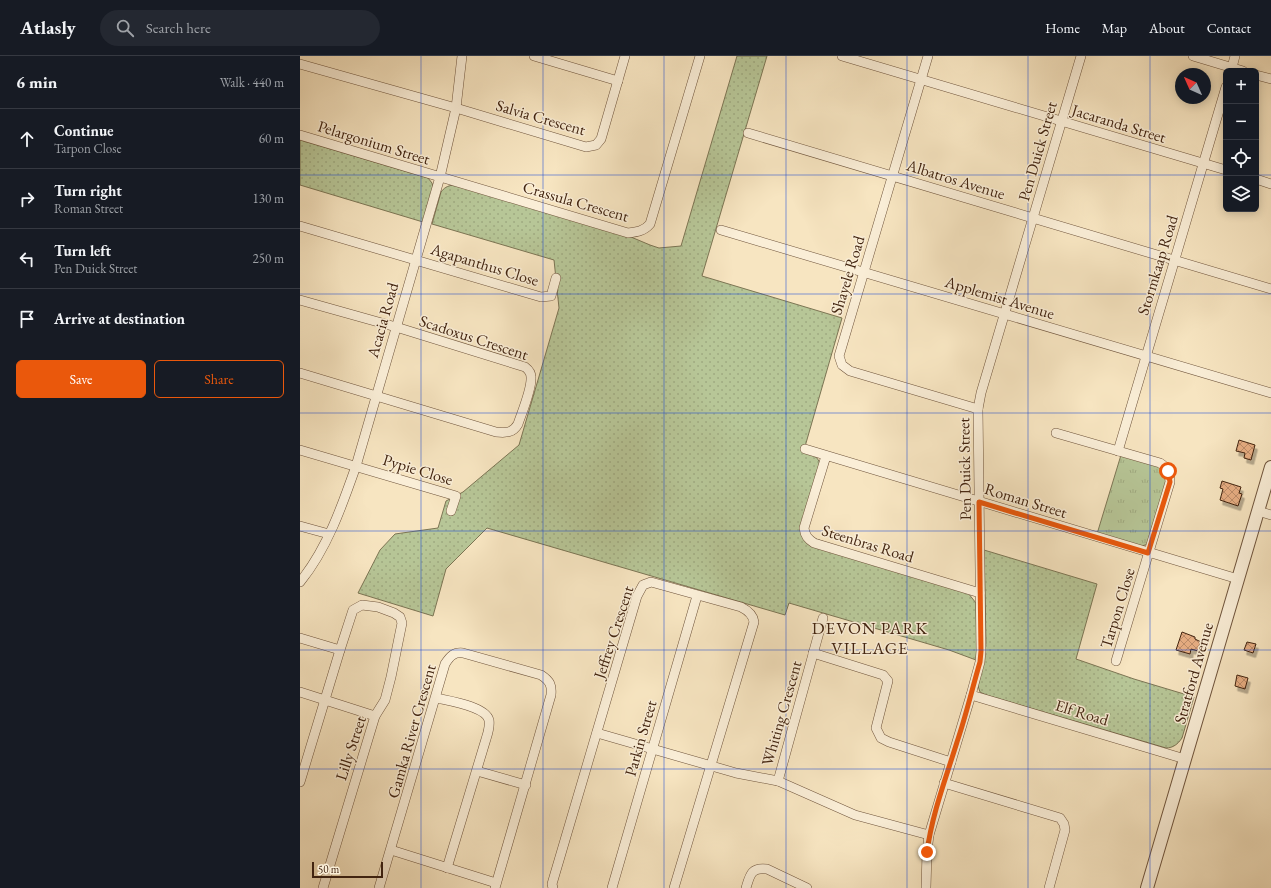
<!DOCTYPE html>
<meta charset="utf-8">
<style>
body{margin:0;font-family:"EB Garamond",serif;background:#242831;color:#f1f3f6}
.controls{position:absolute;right:12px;top:12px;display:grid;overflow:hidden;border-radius:6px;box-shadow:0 2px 10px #0003}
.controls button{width:36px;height:36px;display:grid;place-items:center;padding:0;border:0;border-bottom:1px solid #363941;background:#171b24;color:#f1f3f6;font:20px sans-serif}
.compass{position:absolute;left:875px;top:12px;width:36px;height:36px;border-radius:50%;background:#171b24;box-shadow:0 2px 10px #0003;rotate:315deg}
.scale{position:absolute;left:12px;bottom:10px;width:71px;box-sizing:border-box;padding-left:4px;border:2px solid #422410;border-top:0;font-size:11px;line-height:14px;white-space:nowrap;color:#422410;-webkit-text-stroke:3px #faeed7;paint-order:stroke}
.stop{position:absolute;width:12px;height:12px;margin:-9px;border:3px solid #ea580c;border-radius:50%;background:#fff}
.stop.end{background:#ea580c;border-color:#fff;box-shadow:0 1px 4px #0008}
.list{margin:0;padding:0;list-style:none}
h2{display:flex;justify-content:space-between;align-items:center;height:52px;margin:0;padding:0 16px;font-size:17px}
h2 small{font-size:13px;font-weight:400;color:#9ea1a6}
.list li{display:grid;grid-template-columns:26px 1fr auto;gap:12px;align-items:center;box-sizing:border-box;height:60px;padding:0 16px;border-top:1px solid #363941}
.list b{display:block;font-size:15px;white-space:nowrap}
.list p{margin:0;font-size:13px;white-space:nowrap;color:#9ea1a6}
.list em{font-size:13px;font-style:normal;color:#9ea1a6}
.actions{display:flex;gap:8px;padding:12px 16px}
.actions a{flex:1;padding:9px 0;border:1px solid #ea580c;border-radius:6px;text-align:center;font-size:14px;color:#ea580c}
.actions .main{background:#ea580c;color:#fff}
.icon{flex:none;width:22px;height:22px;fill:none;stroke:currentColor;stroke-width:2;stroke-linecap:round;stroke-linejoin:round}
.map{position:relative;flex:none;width:971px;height:832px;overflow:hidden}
header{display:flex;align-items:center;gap:24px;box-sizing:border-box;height:56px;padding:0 20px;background:#171b24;border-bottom:1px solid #363941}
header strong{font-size:19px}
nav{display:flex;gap:22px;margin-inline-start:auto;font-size:14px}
.search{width:280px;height:36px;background:#242831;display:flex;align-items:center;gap:10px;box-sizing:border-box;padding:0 14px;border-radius:22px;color:#9ea1a6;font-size:15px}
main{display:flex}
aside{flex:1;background:#171b24}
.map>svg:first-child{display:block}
</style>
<header>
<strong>Atlasly</strong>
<div class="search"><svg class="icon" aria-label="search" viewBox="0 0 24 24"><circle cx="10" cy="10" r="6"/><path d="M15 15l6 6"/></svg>Search here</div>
<nav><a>Home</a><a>Map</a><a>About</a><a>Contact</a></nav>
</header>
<main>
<aside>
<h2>6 min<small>Walk · 440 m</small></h2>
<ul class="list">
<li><svg class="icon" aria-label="ahead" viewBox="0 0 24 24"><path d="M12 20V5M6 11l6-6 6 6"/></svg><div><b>Continue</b><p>Tarpon Close</p></div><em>60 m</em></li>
<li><svg class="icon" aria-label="right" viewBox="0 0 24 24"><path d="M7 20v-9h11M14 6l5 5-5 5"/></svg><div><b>Turn right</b><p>Roman Street</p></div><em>130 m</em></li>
<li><svg class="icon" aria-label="left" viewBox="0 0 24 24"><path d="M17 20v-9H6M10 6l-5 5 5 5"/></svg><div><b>Turn left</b><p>Pen Duick Street</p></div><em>250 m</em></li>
<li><svg class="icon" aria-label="arrive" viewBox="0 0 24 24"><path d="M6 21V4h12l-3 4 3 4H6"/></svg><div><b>Arrive at destination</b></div></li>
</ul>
<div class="actions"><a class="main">Save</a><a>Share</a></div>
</aside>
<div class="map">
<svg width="971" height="832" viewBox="0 0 971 832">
<defs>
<pattern id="grass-dots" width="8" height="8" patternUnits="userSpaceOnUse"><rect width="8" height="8" fill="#b7c697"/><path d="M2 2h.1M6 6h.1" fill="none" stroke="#9faa81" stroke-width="1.8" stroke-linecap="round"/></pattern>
<pattern id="park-tufts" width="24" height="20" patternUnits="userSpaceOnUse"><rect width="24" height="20" fill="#b7c697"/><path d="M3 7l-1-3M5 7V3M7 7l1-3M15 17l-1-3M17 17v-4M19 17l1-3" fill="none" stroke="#9faa81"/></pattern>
<pattern id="building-cross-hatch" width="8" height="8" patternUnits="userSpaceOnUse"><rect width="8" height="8" fill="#e7ae83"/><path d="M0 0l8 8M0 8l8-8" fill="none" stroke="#bd8d6a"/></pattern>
<filter id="shadow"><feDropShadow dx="2.5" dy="4.5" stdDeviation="0" flood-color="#0004"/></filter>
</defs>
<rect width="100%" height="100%" fill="#f7e5c1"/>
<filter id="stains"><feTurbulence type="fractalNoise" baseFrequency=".005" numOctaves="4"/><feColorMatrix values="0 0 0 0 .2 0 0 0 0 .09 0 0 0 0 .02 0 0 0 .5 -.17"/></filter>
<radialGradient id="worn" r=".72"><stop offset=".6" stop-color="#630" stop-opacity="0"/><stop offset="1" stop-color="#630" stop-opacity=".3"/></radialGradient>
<g fill="url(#grass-dots)" stroke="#7c7554">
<path d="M437 0H467L402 220 542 262 504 394C511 398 518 400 520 408L502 478 668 537 676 547 677 595 676 604 649 594 489 547 485 559 187 472 146 513 133 560 58 537 80 494 95 478 138 472 146 445 163 436 219 389 259 252 254 204 132 168 141 136C144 132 147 130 153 129L331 181 350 189 359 192 381 190Z"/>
<path d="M0 84 128 122 132 127 133 132 123 166 0 129Z"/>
<path d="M684 494 797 528 776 603 834 623 894 641 882 682C878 688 873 692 866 692L686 639 680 636 678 630 683 609 686 587Z"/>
</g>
<path fill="url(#park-tufts)" stroke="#7c7554" d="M821 399 858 410 864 415 867 425 848 488 842 490 797 478Z"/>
<g fill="url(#building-cross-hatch)" stroke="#422410" filter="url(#shadow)">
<path d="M939 384 955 389 951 404 944 402 945 397 936 395Z"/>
<path d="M922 425 941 431 939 437 942 438 938 450 920 444 923 433 920 432Z"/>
<path d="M882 576 895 581V583L901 586 898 595 891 593 890 598 876 594Z"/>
<path d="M947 586 956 588 953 597 944 594Z"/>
<path d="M937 619 948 622 945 633 935 630Z"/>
</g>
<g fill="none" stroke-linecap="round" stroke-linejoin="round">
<defs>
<g id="minor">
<path d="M234 0 318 25"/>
<path d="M542 0 926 114"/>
<path d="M628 0 539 300 542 309 550 315 678 353"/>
<path d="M893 0 943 15"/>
<path d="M0 8 156 52 286 91 296 89 301 83 325 0"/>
<path d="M931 15 935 0"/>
<path d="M956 19 971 23"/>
<path d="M448 77 971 233"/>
<path d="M0 79 328 177C337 176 344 175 350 168L400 0"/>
<path d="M956 123 971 128"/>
<path d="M0 170 241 241 251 240 256 222"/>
<path d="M421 174 971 337"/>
<path d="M0 244 96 271 225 311C229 314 231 317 231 321 232 333 222 356 218 368 213 377 206 377 196 376L0 317"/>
<path d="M756 377 860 407C867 411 870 417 870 426L816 605"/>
<path d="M505 393 938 523"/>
<path d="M0 394 156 440 151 455"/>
<path d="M818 395 926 31"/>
<path d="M526 400 504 472C505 480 508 483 514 487L680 537"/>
<path d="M958 455 971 459"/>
<path d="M0 470 29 478"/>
<path d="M0 526C27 493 42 450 56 410L140 121 156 52 162 0"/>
<path d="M0 582 40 594"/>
<path d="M513 597 583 619 588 625 576 672 581 682 589 686 651 706"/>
<path d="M0 636 75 660"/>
<path d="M671 639 885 703"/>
<path d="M136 642C149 645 185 650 189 664 190 670 188 677 186 683L147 812"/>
<path d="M297 677 436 717 478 725 555 759 629 779"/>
<path d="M177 715 226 729"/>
<path d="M478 725 523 562"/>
<path d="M0 726 40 594 53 554 62 549 78 551 94 557 100 561 102 567 91 621 85 644 75 660 23 832"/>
<path d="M644 727 760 762 764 768 765 774 749 832"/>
<path d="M91 794 196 827"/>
<path d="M79 832 145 608C150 600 154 596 163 597L241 619C250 625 252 629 251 639L195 832"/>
<path d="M253 832 252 828 337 540 343 529 351 526 441 551C447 554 453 558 454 566L374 832"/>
<path d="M312 832 397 540"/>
<path d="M446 832C450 819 451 811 467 813L507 832"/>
<path d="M626 832 627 796 629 779 671 639 680 606 681 595 678 353 681 337 781 0"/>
</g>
<path id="tertiary" d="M847 832 971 411"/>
</defs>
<use href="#minor" stroke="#6f543c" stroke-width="10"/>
<use href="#tertiary" stroke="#6f543c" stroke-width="14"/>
<use href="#minor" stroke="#faeed7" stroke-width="9"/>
<use href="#tertiary" stroke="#faeed7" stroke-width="12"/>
</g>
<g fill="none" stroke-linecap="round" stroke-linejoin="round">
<path stroke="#ea580c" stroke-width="5" d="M627 796C632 758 646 722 657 686 666 660 672 633 680 606L681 595 679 446 848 497 870 426 868 415"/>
</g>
<path fill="none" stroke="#1d4ed8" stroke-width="1" stroke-opacity="0.55" d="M121 0V832M243 0V832M364 0V832M486 0V832M607 0V832M728 0V832M850 0V832M0 119H926M956 119H971M0 238H971M0 357H971M0 475H971M0 594H971M0 713H971"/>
<g text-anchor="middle" stroke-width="3" stroke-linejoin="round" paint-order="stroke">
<g font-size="16" fill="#422410" stroke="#faeed7">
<text transform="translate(241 61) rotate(16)" y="6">Salvia Crescent</text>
<text transform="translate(819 67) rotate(17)" y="6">Jacaranda Street</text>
<text transform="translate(74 86) rotate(17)" y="6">Pelargonium Street</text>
<text transform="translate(737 95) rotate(-74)" y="6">Pen Duick Street</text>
<text transform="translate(656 123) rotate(17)" y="6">Albatros Avenue</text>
<text transform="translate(276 145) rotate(16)" y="6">Crassula Crescent</text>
<text transform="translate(185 208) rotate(17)" y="6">Agapanthus Close</text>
<text transform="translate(857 209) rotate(-73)" y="6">Stormkaap Road</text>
<text transform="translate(547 219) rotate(-73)" y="6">Shayele Road</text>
<text transform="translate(700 241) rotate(17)" y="6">Applemist Avenue</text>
<text transform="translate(82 264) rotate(-74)" y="6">Acacia Road</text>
<text transform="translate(174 281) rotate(18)" y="6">Scadoxus Crescent</text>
<text transform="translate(118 413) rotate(17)" y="6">Pypie Close</text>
<text transform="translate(664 413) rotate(-91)" y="6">Pen Duick Street</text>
<text transform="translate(726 444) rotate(17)" y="6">Roman Street</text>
<text transform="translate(568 487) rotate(17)" y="6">Steenbras Road</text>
<text transform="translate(817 552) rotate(-73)" y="6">Tarpon Close</text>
<text transform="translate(313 576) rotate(-72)" y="6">Jeffrey Crescent</text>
<text transform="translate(893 617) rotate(-74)" y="6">Stratford Avenue</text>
<text transform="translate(782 656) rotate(17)" y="6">Elf Road</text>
<text transform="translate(481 657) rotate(-74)" y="6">Whiting Crescent</text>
<text transform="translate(111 675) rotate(-74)" y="6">Gamka River Crescent</text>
<text transform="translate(340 682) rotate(-74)" y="6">Parkin Street</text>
<text transform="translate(50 692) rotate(-72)" y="6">Lilly Street</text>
</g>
<g font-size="17" letter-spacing="1" fill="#422410" stroke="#faeed7">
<text x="570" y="578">DEVON PARK<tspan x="570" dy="20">VILLAGE</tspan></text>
</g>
</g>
<rect width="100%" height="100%" filter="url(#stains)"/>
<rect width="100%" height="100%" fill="url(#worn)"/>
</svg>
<div class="controls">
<button>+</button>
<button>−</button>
<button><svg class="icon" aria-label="locate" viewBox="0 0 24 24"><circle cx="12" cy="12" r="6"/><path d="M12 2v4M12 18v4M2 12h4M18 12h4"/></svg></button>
<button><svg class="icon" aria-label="layers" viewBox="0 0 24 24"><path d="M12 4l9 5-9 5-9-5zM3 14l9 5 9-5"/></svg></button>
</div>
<svg class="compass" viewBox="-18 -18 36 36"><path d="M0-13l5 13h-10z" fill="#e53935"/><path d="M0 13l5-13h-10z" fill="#9ea1a6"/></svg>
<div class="scale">50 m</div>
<div class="stop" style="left:868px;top:415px"></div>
<div class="stop end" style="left:627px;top:796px"></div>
</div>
</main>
